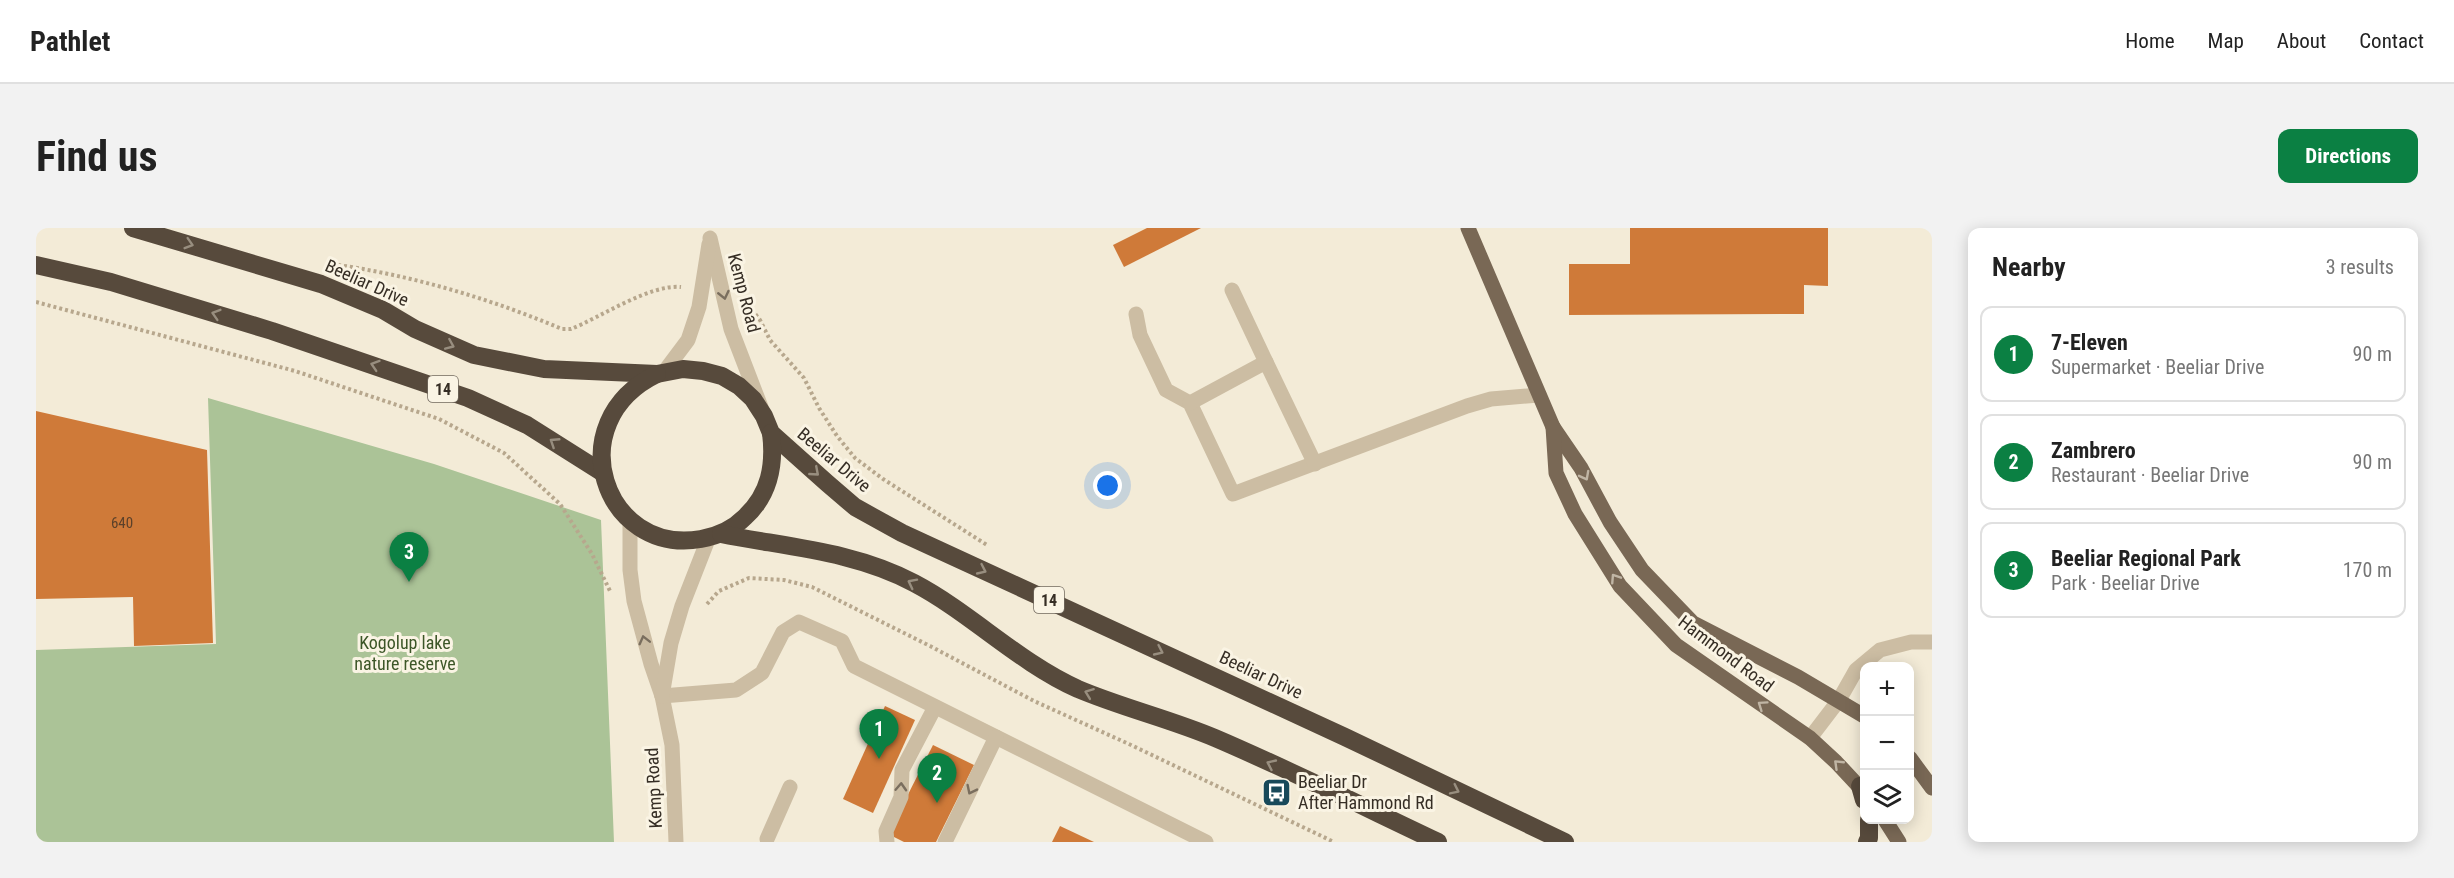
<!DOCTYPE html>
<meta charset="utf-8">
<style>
body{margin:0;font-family:"Roboto Condensed",sans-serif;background:#f2f2f2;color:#222}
.controls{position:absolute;right:18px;bottom:18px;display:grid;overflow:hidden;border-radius:12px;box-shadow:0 3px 15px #0003}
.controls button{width:54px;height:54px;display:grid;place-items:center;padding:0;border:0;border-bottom:2px solid #e0e0e0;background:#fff;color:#222;font:30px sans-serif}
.you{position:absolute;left:1072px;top:258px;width:21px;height:21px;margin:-15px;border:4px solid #fff;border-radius:50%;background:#1a73e8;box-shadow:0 0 0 9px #1a73e833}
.badge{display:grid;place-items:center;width:39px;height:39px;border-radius:50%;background:#0b8043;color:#fff;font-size:20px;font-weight:700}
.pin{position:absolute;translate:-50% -50px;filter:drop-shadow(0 2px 3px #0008)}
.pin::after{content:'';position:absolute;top:32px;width:21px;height:18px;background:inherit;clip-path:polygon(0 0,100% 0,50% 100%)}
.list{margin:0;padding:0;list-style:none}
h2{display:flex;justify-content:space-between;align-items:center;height:78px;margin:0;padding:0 24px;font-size:26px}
h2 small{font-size:20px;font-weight:400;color:#767676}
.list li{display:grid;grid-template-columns:39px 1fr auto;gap:18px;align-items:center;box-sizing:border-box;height:96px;margin:0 12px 12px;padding:0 12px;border:2px solid #e0e0e0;border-radius:12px}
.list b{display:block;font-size:22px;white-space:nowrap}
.list p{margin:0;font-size:20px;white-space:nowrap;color:#767676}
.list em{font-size:20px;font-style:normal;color:#767676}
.icon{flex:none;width:33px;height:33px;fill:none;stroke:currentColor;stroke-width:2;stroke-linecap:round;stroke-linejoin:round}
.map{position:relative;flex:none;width:1896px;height:614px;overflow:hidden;border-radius:12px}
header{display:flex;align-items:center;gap:36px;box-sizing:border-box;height:84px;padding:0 30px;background:#fff;border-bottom:2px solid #e0e0e0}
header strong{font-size:28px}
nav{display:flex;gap:33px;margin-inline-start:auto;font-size:21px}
.intro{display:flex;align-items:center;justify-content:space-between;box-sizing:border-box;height:144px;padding:0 36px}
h1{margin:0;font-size:42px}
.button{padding:15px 27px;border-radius:12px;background:#0b8043;color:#fff;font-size:21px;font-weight:700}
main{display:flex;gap:36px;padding:0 36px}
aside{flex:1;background:#fff;border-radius:12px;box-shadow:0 3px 15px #0003}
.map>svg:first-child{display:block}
</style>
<header>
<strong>Pathlet</strong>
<nav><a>Home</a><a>Map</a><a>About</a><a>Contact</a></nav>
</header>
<div class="intro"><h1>Find us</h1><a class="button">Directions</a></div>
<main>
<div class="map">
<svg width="1896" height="614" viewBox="0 0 1896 614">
<rect width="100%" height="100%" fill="#f3ebd7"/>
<path fill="#abc397" d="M172 170 398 236 565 292 578 614H0V422L180 416Z"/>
<g fill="#cf7a39">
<path d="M1111 0H1165L1088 39 1077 17Z"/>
<path d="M1594 0H1792V58L1768 57V86L1533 87V36H1594Z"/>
<path d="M0 183 171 222 177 415 98 418 97 369 0 371Z"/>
<path d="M849 478 879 492 837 585 807 571Z"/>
<path d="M897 517 938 537 900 614H868L852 606Z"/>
<path d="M1024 598 1058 614H1016Z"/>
</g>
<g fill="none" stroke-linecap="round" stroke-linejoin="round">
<g stroke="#b7a78d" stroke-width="4" stroke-dasharray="3 3" stroke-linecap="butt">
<path d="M302 37C378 48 455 71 526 101H535C565 89 614 56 645 59"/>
<path d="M0 74 259 143 403 191 468 225 524 276 556 326 574 363"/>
<path d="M712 77 724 92 734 112 768 150 783 180 801 208 819 230 847 251 951 317"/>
<path d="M671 376 683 363 713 350 748 352 776 359 894 418 998 473 1095 517 1298 614"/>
</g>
<g stroke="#ccbda3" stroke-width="15">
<path d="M674 10 695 101 725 179"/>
<path d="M1196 62 1230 134"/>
<path d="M1100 86 1104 107 1130 162 1154 175 1197 266 1431 178 1455 171 1503 167"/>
<path d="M628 144 652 112 663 79 673 16"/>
<path d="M1154 175 1230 134 1279 236"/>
<path d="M594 291V342L598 373 615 436 626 468 636 517 640 614"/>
<path d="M626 468 700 462 726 445 747 404 763 394 806 413 818 438 1170 614"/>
<path d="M626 468 635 415 646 378 673 309"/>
<path d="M1774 510 1803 472 1820 442 1844 422 1875 414H1896"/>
<path d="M731 611 754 559"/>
<path d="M851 614 850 603 865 569 866 542 899 479"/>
<path d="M909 614 960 509"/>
</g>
<g stroke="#796855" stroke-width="15">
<path d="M1432 0 1517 199 1545 240 1574 294 1606 342 1657 395 1762 449 1828 488"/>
<path d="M1517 199 1520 245 1539 286 1584 358 1640 417 1774 510 1800 534 1828 564"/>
<path d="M1874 530 1896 560"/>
<path d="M1849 592 1863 614"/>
</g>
<g stroke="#574a3c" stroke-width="18">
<path d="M97 0 285 56 347 82 379 101 438 127 508 141 621 146 647 141 667 143 686 148 703 158 717 171 728 188 735 205 791 255 819 279 866 305 1309 509 1529 614"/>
<path d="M0 37 75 54 236 103 432 170 491 197 567 245"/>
<path d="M621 146C522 194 568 328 665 311 682 308 697 301 709 289 734 266 739 237 735 205"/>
<path d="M685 306C750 319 818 323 878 355 935 385 982 434 1042 461 1087 480 1134 491 1179 510 1254 542 1328 579 1402 614"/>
<path d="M1824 558 1828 572"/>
<path d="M1831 614 1833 610V592"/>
</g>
</g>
<defs><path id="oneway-chevron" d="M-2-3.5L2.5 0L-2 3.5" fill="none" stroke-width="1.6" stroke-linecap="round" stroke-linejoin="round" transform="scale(1.5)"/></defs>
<g stroke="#988e7f">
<use href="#oneway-chevron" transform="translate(153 16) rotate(17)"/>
<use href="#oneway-chevron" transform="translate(180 86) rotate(-163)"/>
<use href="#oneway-chevron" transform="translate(414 117) rotate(23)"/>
<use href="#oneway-chevron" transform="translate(339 137) rotate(-162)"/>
<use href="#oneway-chevron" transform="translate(518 214) rotate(-147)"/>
<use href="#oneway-chevron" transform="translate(779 244) rotate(41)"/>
<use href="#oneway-chevron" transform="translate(946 342) rotate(25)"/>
<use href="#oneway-chevron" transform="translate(876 355) rotate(-153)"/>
<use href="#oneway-chevron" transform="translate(1123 423) rotate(25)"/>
<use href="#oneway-chevron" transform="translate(1053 465) rotate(-159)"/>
<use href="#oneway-chevron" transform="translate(1235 536) rotate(-155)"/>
<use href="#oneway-chevron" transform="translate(1419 562) rotate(26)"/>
</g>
<g stroke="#7a6e5e">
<use href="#oneway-chevron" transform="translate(688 67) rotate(77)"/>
<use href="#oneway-chevron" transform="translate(608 412) rotate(-104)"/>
<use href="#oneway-chevron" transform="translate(865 559) rotate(-87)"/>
<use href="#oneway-chevron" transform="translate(935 562) rotate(116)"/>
</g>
<g stroke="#c0b5a4">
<use href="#oneway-chevron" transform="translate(1549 248) rotate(62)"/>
<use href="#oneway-chevron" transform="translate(1579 350) rotate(-123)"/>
<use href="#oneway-chevron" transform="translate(1726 477) rotate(-145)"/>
<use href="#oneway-chevron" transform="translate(1802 536) rotate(-136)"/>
</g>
<defs>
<symbol id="bus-square" viewBox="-11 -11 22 22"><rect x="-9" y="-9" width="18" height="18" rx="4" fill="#18495a" stroke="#faf4e4"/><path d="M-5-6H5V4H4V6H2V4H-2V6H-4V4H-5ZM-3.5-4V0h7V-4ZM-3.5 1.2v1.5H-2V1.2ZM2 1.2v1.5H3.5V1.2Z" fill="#fff"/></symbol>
</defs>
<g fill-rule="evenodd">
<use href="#bus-square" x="1224" y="548" width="33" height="33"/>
</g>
<g text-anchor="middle" stroke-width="6" stroke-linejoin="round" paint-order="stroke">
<g font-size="15" fill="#5c412a">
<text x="86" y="300">640</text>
</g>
<g fill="#faf4e4" stroke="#71695e" stroke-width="1.5">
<rect x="392" y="148" width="30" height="26" rx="4.5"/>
<rect x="998" y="359" width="30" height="26" rx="4.5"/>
</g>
<g font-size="16" font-weight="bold" fill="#362e25">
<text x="407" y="167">14</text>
<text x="1013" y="378">14</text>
</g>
<g font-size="18" fill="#362e25" stroke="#faf4e4">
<text transform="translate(331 55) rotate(24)" y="6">Beeliar Drive</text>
<text transform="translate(708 65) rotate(75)" y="6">Kemp Road</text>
<text transform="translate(798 232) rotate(40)" y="6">Beeliar Drive</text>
<text transform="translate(1690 426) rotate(37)" y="6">Hammond Road</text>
<text transform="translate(1225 447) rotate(25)" y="6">Beeliar Drive</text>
<text transform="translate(618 560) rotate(-93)" y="6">Kemp Road</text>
</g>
<g font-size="18" fill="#3c5627" stroke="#faf4e4">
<text x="369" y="421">Kogolup lake<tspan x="369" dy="21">nature reserve</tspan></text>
</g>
<g font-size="18" fill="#362e25" stroke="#faf4e4" text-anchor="start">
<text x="1262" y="560">Beeliar Dr<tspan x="1262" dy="21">After Hammond Rd</tspan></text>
</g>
</g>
</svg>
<div class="controls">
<button>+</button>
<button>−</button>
<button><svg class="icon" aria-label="layers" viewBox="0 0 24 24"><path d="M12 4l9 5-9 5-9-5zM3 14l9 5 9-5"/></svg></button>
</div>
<div class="you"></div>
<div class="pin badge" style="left:843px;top:531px">1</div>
<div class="pin badge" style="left:901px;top:575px">2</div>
<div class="pin badge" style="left:373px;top:354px">3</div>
</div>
<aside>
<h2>Nearby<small>3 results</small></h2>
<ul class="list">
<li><span class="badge">1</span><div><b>7-Eleven</b><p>Supermarket · Beeliar Drive</p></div><em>90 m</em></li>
<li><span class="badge">2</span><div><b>Zambrero</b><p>Restaurant · Beeliar Drive</p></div><em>90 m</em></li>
<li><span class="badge">3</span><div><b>Beeliar Regional Park</b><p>Park · Beeliar Drive</p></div><em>170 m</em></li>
</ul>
</aside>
</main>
